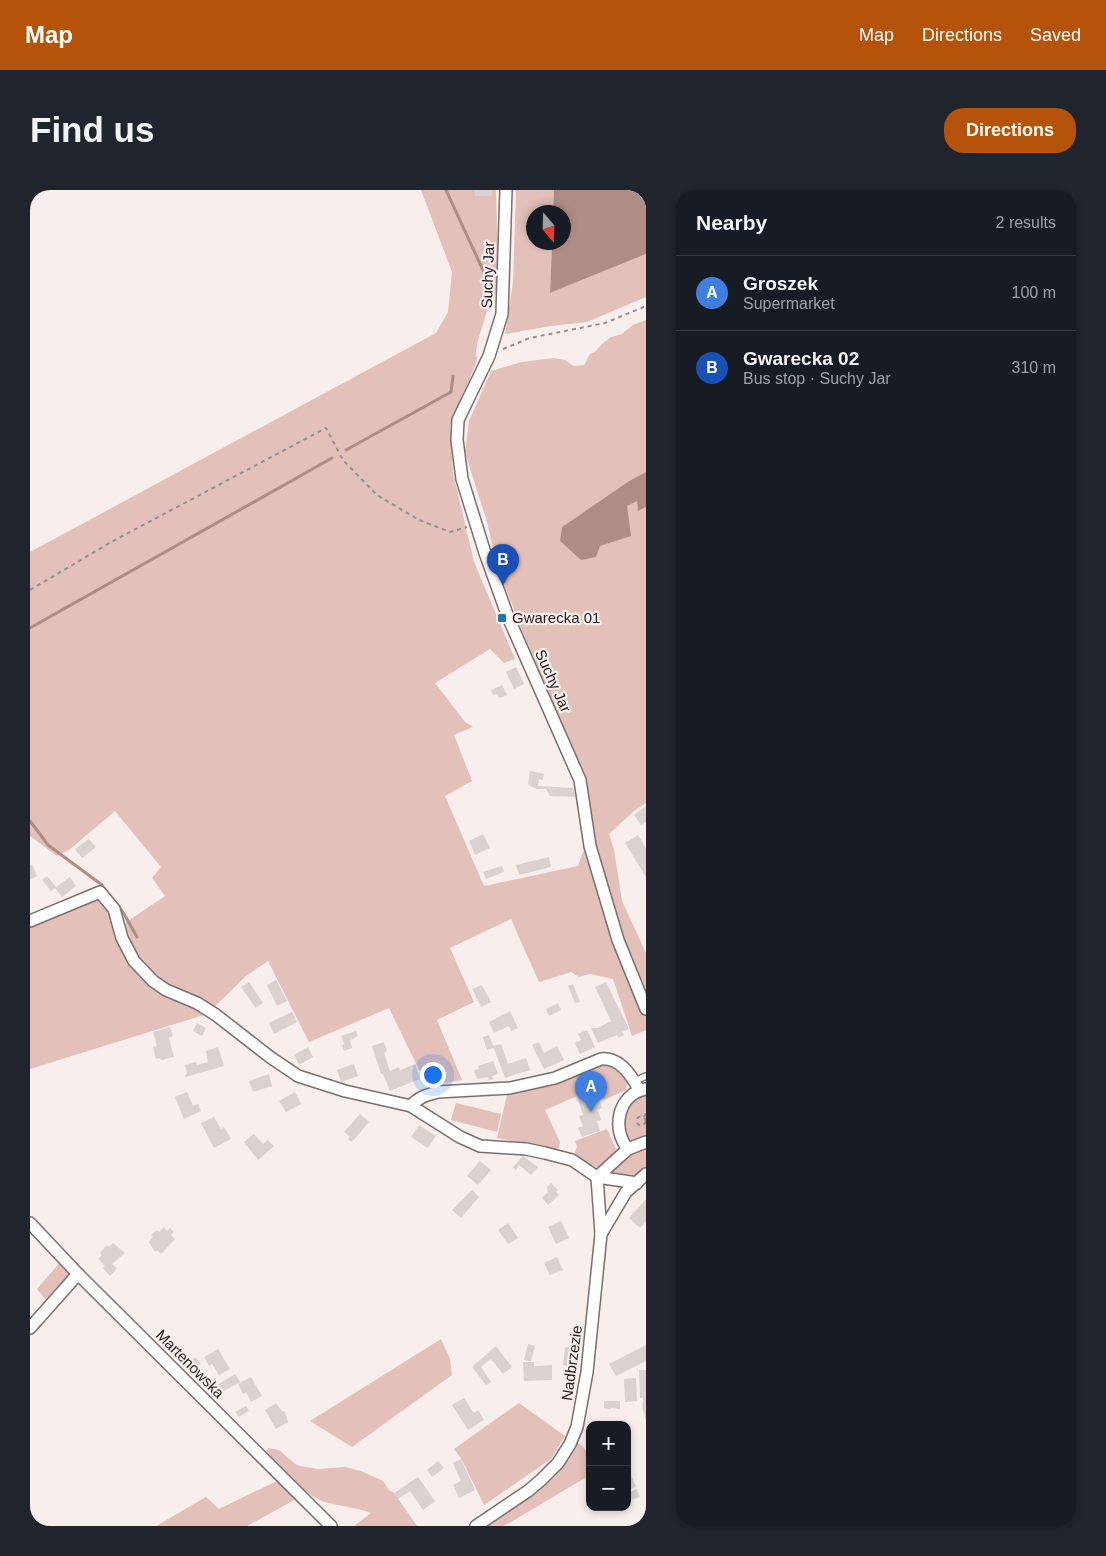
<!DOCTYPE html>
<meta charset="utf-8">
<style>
body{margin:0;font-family:Helvetica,sans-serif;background:#20242c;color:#f1f3f6}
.controls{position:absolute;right:15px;bottom:15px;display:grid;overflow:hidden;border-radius:10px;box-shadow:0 2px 8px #0003}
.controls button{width:45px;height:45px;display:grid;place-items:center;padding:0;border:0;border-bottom:1px solid #363941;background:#171b24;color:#f1f3f6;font:25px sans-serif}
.compass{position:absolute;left:496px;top:15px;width:45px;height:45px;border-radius:50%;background:#171b24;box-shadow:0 2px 8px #0003;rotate:161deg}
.you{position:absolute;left:402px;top:884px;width:18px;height:18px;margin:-12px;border:4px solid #fff;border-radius:50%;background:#1a73e8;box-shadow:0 0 0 8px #1a73e833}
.badge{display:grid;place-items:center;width:32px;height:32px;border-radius:50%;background:#b45309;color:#fff;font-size:16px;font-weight:700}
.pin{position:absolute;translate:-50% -41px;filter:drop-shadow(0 1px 2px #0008)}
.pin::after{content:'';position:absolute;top:26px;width:18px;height:15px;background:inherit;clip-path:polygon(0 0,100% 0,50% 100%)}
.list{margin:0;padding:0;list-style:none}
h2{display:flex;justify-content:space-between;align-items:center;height:65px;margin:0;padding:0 20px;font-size:21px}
h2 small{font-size:16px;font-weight:400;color:#9ea1a6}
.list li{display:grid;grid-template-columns:32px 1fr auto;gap:15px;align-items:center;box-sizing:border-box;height:75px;padding:0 20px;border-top:1px solid #363941}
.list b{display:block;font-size:19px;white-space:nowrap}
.list p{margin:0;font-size:16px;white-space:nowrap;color:#9ea1a6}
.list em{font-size:16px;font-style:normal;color:#9ea1a6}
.map{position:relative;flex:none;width:616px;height:1336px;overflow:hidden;border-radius:20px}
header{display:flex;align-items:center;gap:30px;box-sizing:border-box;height:70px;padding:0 25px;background:#b45309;color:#fff}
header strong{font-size:24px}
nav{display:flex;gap:28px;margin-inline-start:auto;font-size:18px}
.intro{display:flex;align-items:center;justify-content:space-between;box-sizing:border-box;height:120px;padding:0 30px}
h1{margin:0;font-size:35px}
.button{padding:12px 22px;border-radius:20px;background:#b45309;color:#fff;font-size:18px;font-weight:700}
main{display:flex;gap:30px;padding:0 30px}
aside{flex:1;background:#171b24;border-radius:20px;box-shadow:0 2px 8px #0003}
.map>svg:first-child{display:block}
</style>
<header>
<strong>Map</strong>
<nav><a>Map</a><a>Directions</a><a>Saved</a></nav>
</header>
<div class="intro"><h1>Find us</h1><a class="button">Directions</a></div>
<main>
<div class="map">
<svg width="616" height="1336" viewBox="0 0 616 1336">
<rect width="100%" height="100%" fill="#f8eeec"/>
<g fill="#e3c0b9">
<path d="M391 0H466L469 101 461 108 448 150 446 161 447 171 420 236 423 283 444 372 485 469 474 473 460 459 405 493 435 532 443 537 424 545 442 591 415 606 454 696 548 676 559 645 561 623 550 579 493 443 467 375 457 332 435 262 439 231 461 181 492 172 524 168 535 170 544 176 554 175 560 164 565 162 572 154 581 147 592 144 603 135 616 130V282L599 291 532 337 570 356 597 316 607 310 608 321 616 317V613L604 621 579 644 584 660 592 711 616 763V840L602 846 583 789 560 784 549 787 541 782 509 792 481 729 420 758 444 812 407 830 432 890 397 896 359 818 279 852 238 771 216 786 177 824 0 879V734L68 705 79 721 105 780 136 807 148 808 123 787 106 770 92 735 135 706 122 688 131 677 85 621 39 660 27 666 0 646V362L406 143 418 122 422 82Z"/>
<path d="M486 0H524L523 22H503V52L522 53 520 103 616 64V107L557 132 521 136 475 144 483 92Z"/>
<path d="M574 872 586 875 598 887 596 900 574 910 568 897 515 920 530 952 529 958 523 961 505 958V955L467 948 477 905 492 902 493 899Z"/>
<path d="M616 905V948L602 952 596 946 593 929 602 912Z"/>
<path d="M426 913 471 924 467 942 421 930Z"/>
<path d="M577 939 588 963 568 977C558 975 549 972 545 963L547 956 545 951Z"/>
<path d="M616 955V977L608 985 589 984 583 982 582 978 596 965Z"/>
<path d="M32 1070 43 1081 18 1112 7 1099Z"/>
<path d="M411 1149 420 1169 422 1185 322 1257 280 1231Z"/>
<path d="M489 1213 535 1246 521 1269 454 1315 431 1268 424 1259Z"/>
<path d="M548 1253C559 1259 560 1273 560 1285L474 1336H456L525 1287Z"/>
<path d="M238 1258 249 1260 265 1274 270 1276 288 1279 315 1277 331 1281 353 1291 359 1300 364 1303 387 1336H324L341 1323C325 1317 308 1316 292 1311 278 1306 246 1275 236 1263Z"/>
<path d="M249 1290 268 1308 217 1336H126L176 1307 189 1319Z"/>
</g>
<g fill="#af8d86">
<path d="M524 0H616V64L520 103 522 53 534 52V22H523Z"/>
<path d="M616 282V317L608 321 607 311 597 316 601 346 570 356 566 367 551 370 530 351 532 337 599 291Z"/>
</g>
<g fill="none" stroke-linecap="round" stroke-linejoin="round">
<g stroke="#af8d86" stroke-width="3">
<path d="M416 0 458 91"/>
<path d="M316 260 421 202 423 186"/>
<path d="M0 438 302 268"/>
<path d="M0 631 18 655 72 695 76 701"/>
<path d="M88 715 94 724 107 747"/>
</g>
</g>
<g fill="#dbd1cf">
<rect x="445" y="0" width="17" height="6"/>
<path d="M486 477 494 494 484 499 476 482Z"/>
<path d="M472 495 477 505 469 508 467 504 463 505 461 500Z"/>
<path d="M500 581 514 584 513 590 509 589 508 596 543 598 546 607 520 606 516 599H507L498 595Z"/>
<path d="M616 616V632L611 635 604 625Z"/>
<path d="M453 644 460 658 445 665 439 651Z"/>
<path d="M608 645 616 658V687L595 653Z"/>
<path d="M59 649 66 657 52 668 45 659Z"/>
<path d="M519 667 521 677 489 685 486 675Z"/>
<path d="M2 674 7 686 0 690V675Z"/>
<path d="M472 676 474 682 456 689 453 682Z"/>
<path d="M17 686 26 697 40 687 46 696 32 707 25 698 21 701 12 690Z"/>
<path d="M246 790 257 811 247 816 237 795Z"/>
<path d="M219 792 233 813 226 818 211 797Z"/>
<path d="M576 792 599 839 592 842 594 845 588 848 587 845 568 853 561 838H568L581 831 565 797Z"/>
<path d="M543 794 550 812 545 813 538 796Z"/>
<path d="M452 795 461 812 451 817 442 799Z"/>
<path d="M528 813 531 820 519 826 516 819Z"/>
<path d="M480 821 488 838 481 841 479 836 464 843 459 832Z"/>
<path d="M262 822 267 832 244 844 239 833Z"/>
<path d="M167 833 176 838 172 846 163 841Z"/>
<path d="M140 837 143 846 139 848 144 867 131 870 130 868 126 869 123 857 127 856 123 842Z"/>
<path d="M557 840 565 857 550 864 545 853 551 850 548 844Z"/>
<path d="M326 841 328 846 320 850 322 858 314 861 312 855 314 854 311 846Z"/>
<path d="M459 845 464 858 457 860 453 847Z"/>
<path d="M354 852 357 861 354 863 360 881 369 877 370 880 385 874 390 889 360 901 353 884H351L342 856Z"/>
<path d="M509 852 514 863 527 856 534 870 514 879 502 855Z"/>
<path d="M471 854 478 874 496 868 500 880 475 888 463 856Z"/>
<path d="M188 857 194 876 155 887V885L157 884 155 875 166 872 167 875 178 872 176 861Z"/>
<path d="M278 857 283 867 269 875 264 865Z"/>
<path d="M463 871 468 884 462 886 463 889 459 890 458 887 447 889 444 880 449 879 448 876Z"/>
<path d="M324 874 328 886 311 892 307 880Z"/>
<path d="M239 884 242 896 223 902 219 891Z"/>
<path d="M565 900 572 918 568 920 571 930 567 931 570 941 552 947 548 938 553 936 549 926 553 925 547 907Z"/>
<path d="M157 902 163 916 168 914 171 921 154 929 145 907Z"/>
<path d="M265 902 271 914 256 922 249 911Z"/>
<path d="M330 924 339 932 322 952 318 949 320 947 314 942Z"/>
<path d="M184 927 191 939 194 937 201 949 184 958 171 933Z"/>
<path d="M389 935 406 946 398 958 381 947Z"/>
<path d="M224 944 233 954 238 950 244 956 228 970 214 952Z"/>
<path d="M493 966 508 977 501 985 489 975 486 980 483 977Z"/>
<path d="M450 971 461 980 448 995 437 986Z"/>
<path d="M521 993 528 1000 526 1002 529 1005 518 1015 512 1008 518 1002 517 997Z"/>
<path d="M442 1000 449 1007 431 1028 422 1020Z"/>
<path d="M616 1009V1031L610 1038 599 1028Z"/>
<path d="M531 1031 539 1048 526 1054 518 1037Z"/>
<path d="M478 1033 488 1048 478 1054 468 1040Z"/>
<path d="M134 1037 137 1041 140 1038 144 1042 141 1045 145 1049 131 1064 127 1060 125 1062 119 1052 123 1047 121 1045 127 1040 129 1042Z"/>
<path d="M83 1053 95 1063 82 1074 87 1078 80 1086 73 1078 75 1076 68 1069 72 1065 70 1063 77 1055 79 1057Z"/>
<path d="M527 1067 533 1080 520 1085 514 1073Z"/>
<path d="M498 1154 505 1156 501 1171 494 1170Z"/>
<path d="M616 1155V1171L586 1186 579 1174Z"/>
<path d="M466 1156 482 1177 473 1184 461 1169 451 1177 461 1192 456 1195 442 1177Z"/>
<path d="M535 1157 545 1158 543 1177 533 1175Z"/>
<path d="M188 1159 200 1179 189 1185 182 1174 179 1176 174 1167Z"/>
<path d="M165 1167 171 1174 161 1181 157 1174Z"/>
<path d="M493 1172H504V1176L522 1175V1190L494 1191Z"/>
<path d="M609 1180H616V1230L612 1216 613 1208H610Z"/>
<path d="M205 1184 210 1192 187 1205 183 1198Z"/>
<path d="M221 1187 232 1206 221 1212 216 1202 213 1204 208 1194Z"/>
<path d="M606 1188 607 1211 595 1212 594 1189Z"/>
<path d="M434 1208 444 1223 448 1220 454 1230 438 1240 422 1215Z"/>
<path d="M574 1211H590V1219L581 1218 580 1220V1219L574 1218Z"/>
<path d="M246 1213 252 1221 255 1222 258 1232 246 1239 235 1220Z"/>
<path d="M216 1216 219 1221 209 1227 205 1222Z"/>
<path d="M431 1269 445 1300 429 1308 423 1295 431 1291 423 1273Z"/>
<path d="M408 1271 414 1278 402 1287 397 1280Z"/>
<path d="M600 1283 606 1297 598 1300 597 1284Z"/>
<path d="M388 1287 405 1311 393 1320 380 1301 368 1309 364 1303Z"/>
<path d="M607 1299 610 1307 598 1311 597 1303Z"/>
</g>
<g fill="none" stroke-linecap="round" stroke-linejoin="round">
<defs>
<path id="service" d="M605 891 616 886"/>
<g id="minor">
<path d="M476 0 472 124 459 166 428 230 427 250 432 289 455 363 478 427 550 590 560 656 588 750 616 819"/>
<path d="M0 731 70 702 84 719 92 748 104 771 123 791 136 800 167 813 186 825 240 867 268 886 315 901 381 916 430 947 450 956 496 959 515 963 542 970 567 987 607 993"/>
<path d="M381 916C388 907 397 905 408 902L480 898 525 888 571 869C590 867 602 886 609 900"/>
<path d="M598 959 616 952"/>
<path d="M0 1033 48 1084 301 1336"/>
<path d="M571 1044 567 987 598 959C581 939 588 904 616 899"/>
<path d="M0 1138 48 1084"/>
<path d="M446 1336 498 1301 511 1290 528 1273 540 1254 547 1237 557 1182 571 1044 596 1002 616 984"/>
</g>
</defs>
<use href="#service" stroke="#78706e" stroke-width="8"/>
<use href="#minor" stroke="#78706e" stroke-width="14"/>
<g stroke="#968f8e" stroke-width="2" stroke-dasharray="4 4" stroke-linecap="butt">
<path d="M473 159 500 148 575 133 616 116"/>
<path d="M0 400 83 351 296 238 313 270 347 305 389 330 420 342 437 337"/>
<circle cx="611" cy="931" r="4.5"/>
<path d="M614 927 616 922"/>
</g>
<use href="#service" stroke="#fff" stroke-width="5.5"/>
<use href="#minor" stroke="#fff" stroke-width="11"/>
</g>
<rect fill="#2573a5" stroke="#f8eeec" stroke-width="2" x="467" y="423" width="10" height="10" rx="2.5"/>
<g text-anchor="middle" stroke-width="4.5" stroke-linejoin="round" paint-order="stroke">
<g font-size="15" fill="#1f1c1b" stroke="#f8eeec">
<text transform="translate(458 85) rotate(-88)" y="5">Suchy Jar</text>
<text transform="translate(523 491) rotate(66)" y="5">Suchy Jar</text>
<text transform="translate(542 1173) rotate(-82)" y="5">Nadbrzezie</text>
<text transform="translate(160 1174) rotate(45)" y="5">Martenowska</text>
</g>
<g font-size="15" fill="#1f1c1b" stroke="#f8eeec" text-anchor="start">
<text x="482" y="433">Gwarecka 01</text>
</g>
</g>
</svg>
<div class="controls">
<button>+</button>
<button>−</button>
</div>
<svg class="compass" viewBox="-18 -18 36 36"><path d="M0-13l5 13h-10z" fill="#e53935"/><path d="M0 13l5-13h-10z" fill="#9ea1a6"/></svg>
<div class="you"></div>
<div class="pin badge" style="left:561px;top:922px;background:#3f7fe0">A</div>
<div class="pin badge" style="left:473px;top:395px;background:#1a4fb4">B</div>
</div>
<aside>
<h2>Nearby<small>2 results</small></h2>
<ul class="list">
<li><span class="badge" style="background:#3f7fe0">A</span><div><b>Groszek</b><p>Supermarket</p></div><em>100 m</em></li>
<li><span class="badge" style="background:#1a4fb4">B</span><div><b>Gwarecka 02</b><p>Bus stop · Suchy Jar</p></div><em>310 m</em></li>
</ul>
</aside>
</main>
